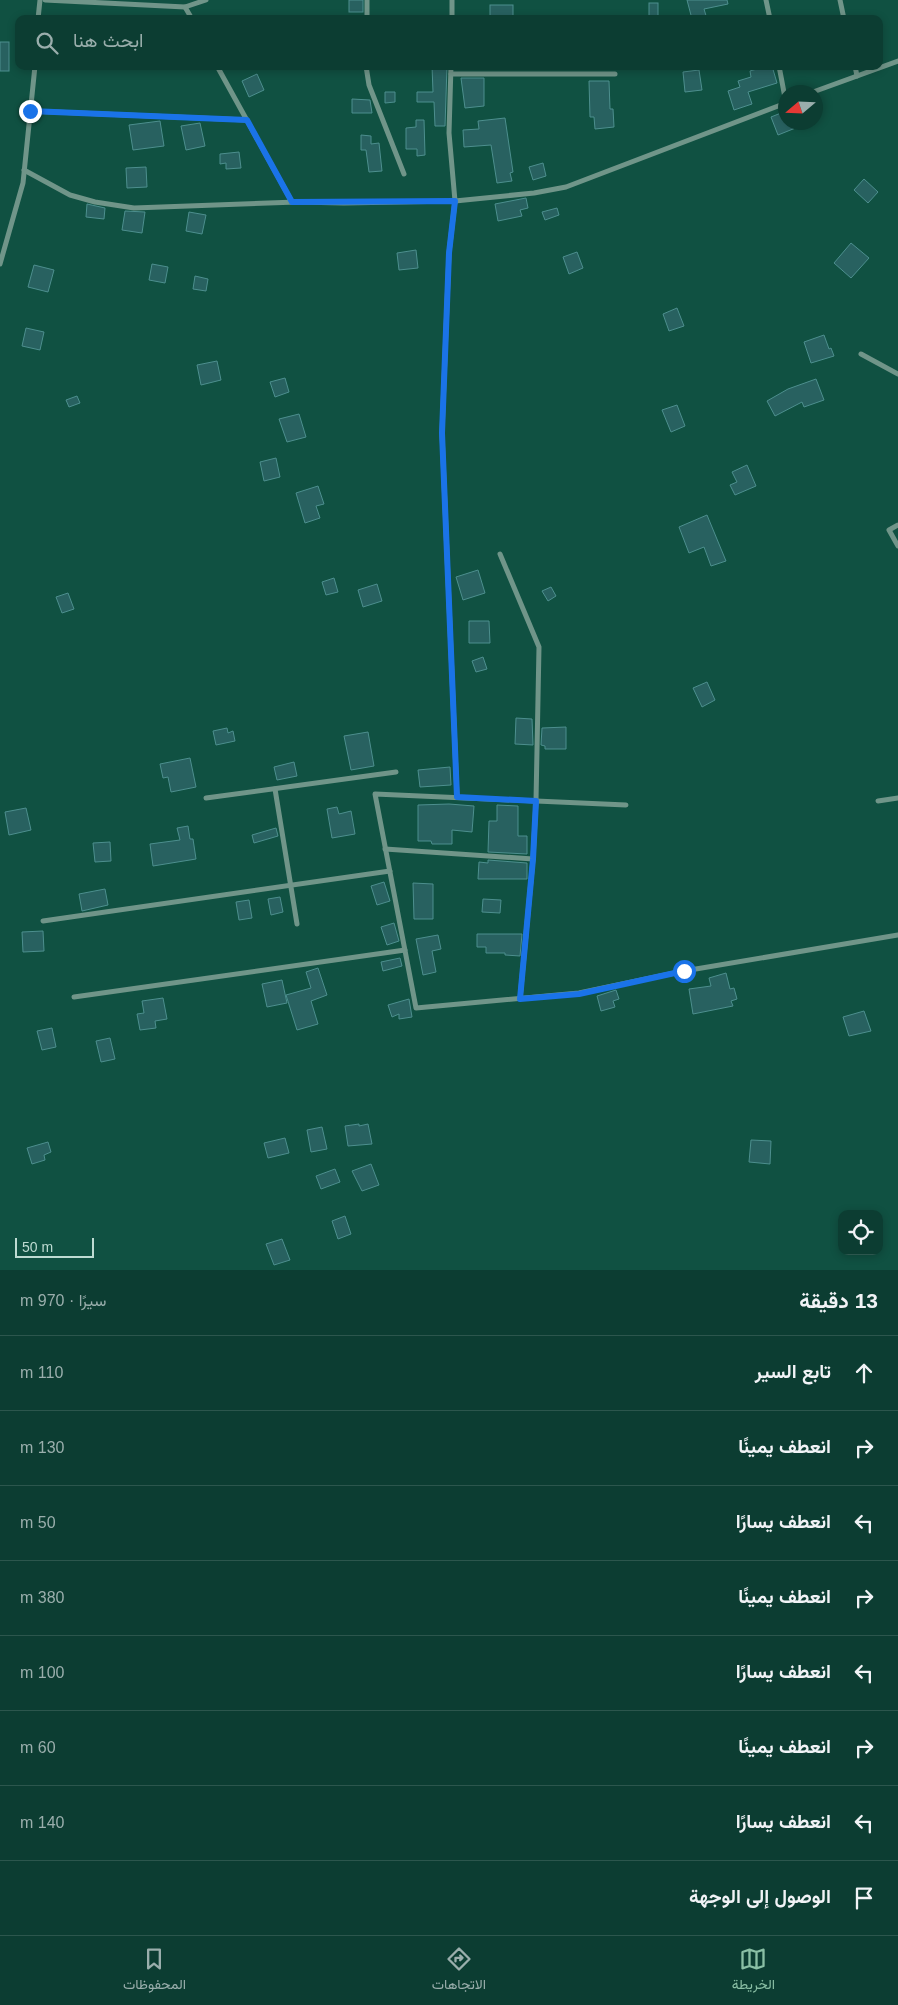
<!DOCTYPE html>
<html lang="ar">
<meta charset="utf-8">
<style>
body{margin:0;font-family:Arial,Vazirmatn,sans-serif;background:#15443a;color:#f1f3f6;direction:rtl}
.controls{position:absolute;right:15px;bottom:15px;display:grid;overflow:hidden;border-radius:10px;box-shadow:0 2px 8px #0003}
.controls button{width:45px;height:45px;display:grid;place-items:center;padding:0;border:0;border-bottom:1px solid #2c564d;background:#0c3d32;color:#f1f3f6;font:25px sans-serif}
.compass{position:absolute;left:778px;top:85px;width:45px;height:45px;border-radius:50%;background:#0c3d32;box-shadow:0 2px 8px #0003;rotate:251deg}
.scale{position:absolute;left:15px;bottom:12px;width:79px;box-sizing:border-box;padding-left:5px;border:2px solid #bedbd2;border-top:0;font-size:14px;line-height:18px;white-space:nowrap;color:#bedbd2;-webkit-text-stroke:4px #105142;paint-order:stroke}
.stop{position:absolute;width:15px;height:15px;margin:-11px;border:4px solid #1a73e8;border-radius:50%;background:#fff}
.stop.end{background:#1a73e8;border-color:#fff;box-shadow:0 1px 5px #0008}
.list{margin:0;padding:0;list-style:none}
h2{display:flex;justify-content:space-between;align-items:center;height:65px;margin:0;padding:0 20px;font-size:21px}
h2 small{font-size:16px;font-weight:400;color:#9aaeac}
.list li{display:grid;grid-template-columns:32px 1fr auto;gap:15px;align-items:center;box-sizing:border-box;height:75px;padding:0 20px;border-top:1px solid #2c564d}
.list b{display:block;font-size:19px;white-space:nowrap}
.list em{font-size:16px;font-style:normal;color:#9aaeac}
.icon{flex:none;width:28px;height:28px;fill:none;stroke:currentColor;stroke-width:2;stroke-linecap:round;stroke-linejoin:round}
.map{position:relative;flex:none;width:898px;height:1270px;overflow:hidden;direction:ltr}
.search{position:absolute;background:#0c3d32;box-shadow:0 2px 8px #0003;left:15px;right:15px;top:15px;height:55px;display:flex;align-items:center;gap:12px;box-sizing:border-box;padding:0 18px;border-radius:10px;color:#9aaeac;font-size:19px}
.sheet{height:665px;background:#0c3d32}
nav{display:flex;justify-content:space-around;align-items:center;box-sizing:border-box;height:70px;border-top:1px solid #2c564d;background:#0c3d32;font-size:14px;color:#9aaeac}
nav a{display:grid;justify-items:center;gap:2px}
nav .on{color:#8abfa5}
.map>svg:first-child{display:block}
</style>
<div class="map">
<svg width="898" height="1270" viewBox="0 0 898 1270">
<rect width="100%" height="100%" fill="#105142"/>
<g fill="#286160" stroke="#4d8f8e">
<rect x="349" y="0" width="14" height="12"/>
<path d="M687 0H727L728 4 704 9 707 19H692Z"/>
<rect x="649" y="3" width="9" height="16"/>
<rect x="490" y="5" width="23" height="14"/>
<rect x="0" y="42" width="9" height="29"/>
<path d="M432 66H447L445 126H435L434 102H417V92H433Z"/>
<path d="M767 66H772L777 83 748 92 752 104 734 110 728 91 740 87 738 81 751 77 750 71Z"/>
<path d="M699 70 702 90 685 92 683 72Z"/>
<path d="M257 74 264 90 249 97 242 81Z"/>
<path d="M461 78H484V106L465 108Z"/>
<path d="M589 81H609L610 109H613L614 127 595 129 594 117H590Z"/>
<path d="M385 92H395V102L385 103Z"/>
<path d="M352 99 370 100 372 113H352Z"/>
<path d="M786 111V122L808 123 778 135 771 117Z"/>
<path d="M505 118 513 172 510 173 512 181 497 183 491 145 464 147 463 130 479 129 478 121Z"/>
<path d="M416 120H424L425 155 417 156V149H406V128L416 127Z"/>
<path d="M160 121 164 146 133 150 129 125Z"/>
<path d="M200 123 205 146 186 150 181 126Z"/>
<path d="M361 135 371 136V144L379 143 382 171 369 172 366 150H361Z"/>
<path d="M239 152 241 168 226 169V163L220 164V154Z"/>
<path d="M543 163 546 176 533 180 529 167Z"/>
<path d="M146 167 147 187 127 188 126 168Z"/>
<path d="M864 179 878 192 868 203 854 190Z"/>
<path d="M526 198 528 208 520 210 522 216 498 221 495 204Z"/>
<path d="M87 204 105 208 104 219 86 217Z"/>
<path d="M557 208 559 215 545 220 542 212Z"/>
<path d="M125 211 145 212 142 233 122 230Z"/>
<path d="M189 212 206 215 202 234 186 231Z"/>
<path d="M851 243 869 258 851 278 834 263Z"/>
<path d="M416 250 418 268 399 270 397 253Z"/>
<path d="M577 252 583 268 569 274 563 257Z"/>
<path d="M152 264 168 267 165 283 149 280Z"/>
<path d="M34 265 54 270 48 292 28 287Z"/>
<path d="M195 276 208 279 206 291 193 289Z"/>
<path d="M677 308 684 326 669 331 663 314Z"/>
<path d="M26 328 44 332 40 350 22 346Z"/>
<path d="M824 335 829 349 831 348 834 356 811 363 804 342Z"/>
<path d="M217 361 221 380 201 385 197 365Z"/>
<path d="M285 378 289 392 275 397 270 382Z"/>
<path d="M816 379 824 400 804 407 802 402 775 416 767 401 788 389Z"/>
<path d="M77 396 80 403 69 407 66 400Z"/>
<path d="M677 405 685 426 671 432 662 410Z"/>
<path d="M299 414 306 437 287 442 279 419Z"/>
<path d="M276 458 280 477 264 481 260 462Z"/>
<path d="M747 465 756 486 735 495 730 485 737 482 732 472Z"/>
<path d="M318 486 324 504 316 506 320 518 305 523 296 493Z"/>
<path d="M707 515 726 561 711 566 704 547 689 553 679 527Z"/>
<path d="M478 570 485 593 463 600 456 577Z"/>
<path d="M334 578 338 592 326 595 322 582Z"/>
<path d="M377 584 382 601 363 607 358 590Z"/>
<path d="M551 587 556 596 548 601 542 591Z"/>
<path d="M68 593 74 609 62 613 56 597Z"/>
<path d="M469 621H489L490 643H469Z"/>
<path d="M483 657 487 669 476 672 472 661Z"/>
<path d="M707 682 715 700 702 707 693 688Z"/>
<path d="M516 718 532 719 533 745 515 744Z"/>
<path d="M566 727V749H545V746L541 745 542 728Z"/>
<path d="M227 728 228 733 233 731 235 741 216 745 213 731Z"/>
<path d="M368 732 374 766 351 770 344 736Z"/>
<path d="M190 758 196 787 171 792 168 777 163 778 160 764Z"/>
<path d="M294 762 297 776 277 780 274 767Z"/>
<path d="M450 767 451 785 420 787 418 770Z"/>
<path d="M449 804 474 806 472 832 452 830V844H432L431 841H418V805Z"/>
<path d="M497 805 518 806V836H527V854L488 852 489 821H497Z"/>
<path d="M337 807 339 814 351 811 355 834 332 838 327 809Z"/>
<path d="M26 808 31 830 9 835 5 812Z"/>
<path d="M188 826 190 839H193L196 859 153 866 150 844 180 840 177 828Z"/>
<path d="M276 828 278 836 254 843 252 835Z"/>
<path d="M110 842 111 861 95 862 93 843Z"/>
<path d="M488 860 527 863V879H478L479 862 488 863Z"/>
<path d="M384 882 390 901 377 905 371 886Z"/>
<path d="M413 883 433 884V919H414Z"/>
<path d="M105 889 108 905 82 911 79 894Z"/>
<path d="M280 897 283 912 271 915 268 899Z"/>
<path d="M483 899 501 900 500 913 482 912Z"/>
<path d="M249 900 252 918 239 920 236 902Z"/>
<path d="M394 923 399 941 387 945 381 927Z"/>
<path d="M43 931 44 951 23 952 22 932Z"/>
<path d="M477 934H522L520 956 505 955V953H486V947H477Z"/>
<path d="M438 935 441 949 432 951 436 972 423 975 416 939Z"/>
<path d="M400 958 402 966 383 971 381 962Z"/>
<path d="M318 968 327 995 311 1001 318 1024 297 1030 286 995 311 988 306 972Z"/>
<path d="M726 973 730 989 734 988 737 999 731 1001 733 1006 693 1014 689 989 711 986 709 978Z"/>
<path d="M282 980 287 1003 267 1007 262 984Z"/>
<path d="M616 990 619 999 613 1001 615 1007 601 1011 597 996Z"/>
<path d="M163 998 167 1019 155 1021 156 1028 140 1030 137 1014 144 1013 142 1001Z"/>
<path d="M409 999 412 1017 399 1019V1014L392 1017 388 1005Z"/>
<path d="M864 1011 871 1031 849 1036 843 1017Z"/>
<path d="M52 1028 56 1047 42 1050 37 1031Z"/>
<path d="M110 1038 115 1059 101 1062 96 1041Z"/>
<path d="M359 1124V1126L368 1124 372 1144 348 1146 345 1126Z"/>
<path d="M322 1127 327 1149 311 1152 307 1130Z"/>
<path d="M285 1138 289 1153 268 1158 264 1143Z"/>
<path d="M751 1140 771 1141 770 1164 749 1162Z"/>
<path d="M48 1142 51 1152 44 1155 45 1160 32 1164 27 1148Z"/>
<path d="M371 1164 379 1185 362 1191 352 1171Z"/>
<path d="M335 1169 340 1182 321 1189 316 1176Z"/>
<path d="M345 1216 351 1234 338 1239 332 1221Z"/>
<path d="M282 1239 290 1260 274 1265 266 1244Z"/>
</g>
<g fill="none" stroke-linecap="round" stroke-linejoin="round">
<g stroke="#709589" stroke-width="5">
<path d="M45 0 185 7 206 0"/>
<path d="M766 0 770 19"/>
<path d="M840 0 844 19"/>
<path d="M185 7 192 19"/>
<path d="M38 19 40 0"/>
<path d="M367 19V0"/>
<path d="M452 19V0"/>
<path d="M217 66 292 202"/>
<path d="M366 66 369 85 404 174"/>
<path d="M451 66 449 133 455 201 449 253 442 433 457 797"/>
<path d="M779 66 786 103"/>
<path d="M855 66 857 76"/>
<path d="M451 74H615"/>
<path d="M813 92 898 61"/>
<path d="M30 111 247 120"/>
<path d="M24 170 70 195 95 202 134 208 297 202 344 203 455 201 534 193 566 187 786 103"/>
<path d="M0 264 23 183 35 66"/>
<path d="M861 354 898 374"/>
<path d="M898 525 889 530 898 546"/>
<path d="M500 554 539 647 536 801 533 859 520 999"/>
<path d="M275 789 297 924"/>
<path d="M206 798 396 772"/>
<path d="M878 801 898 798"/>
<path d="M626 805 375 794 416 1008 579 993 684 971 898 935"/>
<path d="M385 849 533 859"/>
<path d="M43 921 390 871"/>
<path d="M74 997 405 950"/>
</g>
</g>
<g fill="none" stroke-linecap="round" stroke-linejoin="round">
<path stroke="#1a73e8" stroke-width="6" d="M30 111 247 120 292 202 455 201 449 253 442 433 457 797 536 801 533 859 520 999 579 994 684 971"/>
</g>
</svg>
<div class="controls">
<button><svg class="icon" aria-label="locate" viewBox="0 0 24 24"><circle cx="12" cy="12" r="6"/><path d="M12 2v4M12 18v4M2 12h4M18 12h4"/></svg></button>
</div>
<svg class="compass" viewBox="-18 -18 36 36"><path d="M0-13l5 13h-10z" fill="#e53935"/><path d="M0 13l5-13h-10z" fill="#9aaeac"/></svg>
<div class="scale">50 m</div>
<div class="stop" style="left:684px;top:971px"></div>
<div class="stop end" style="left:30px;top:111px"></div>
<div class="search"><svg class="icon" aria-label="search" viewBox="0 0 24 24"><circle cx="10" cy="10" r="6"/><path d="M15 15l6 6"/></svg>ابحث هنا</div>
</div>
<section class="sheet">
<h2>13 دقيقة<small>سيرًا · 970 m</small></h2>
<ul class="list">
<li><svg class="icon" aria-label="ahead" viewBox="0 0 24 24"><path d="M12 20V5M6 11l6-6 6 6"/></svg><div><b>تابع السير</b></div><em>110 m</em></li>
<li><svg class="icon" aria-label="right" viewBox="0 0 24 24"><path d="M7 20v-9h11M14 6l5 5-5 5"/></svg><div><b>انعطف يمينًا</b></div><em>130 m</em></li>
<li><svg class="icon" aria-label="left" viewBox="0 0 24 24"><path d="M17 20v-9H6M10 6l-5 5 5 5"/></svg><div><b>انعطف يسارًا</b></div><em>50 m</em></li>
<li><svg class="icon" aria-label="right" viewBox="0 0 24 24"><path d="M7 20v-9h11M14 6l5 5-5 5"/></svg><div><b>انعطف يمينًا</b></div><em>380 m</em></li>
<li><svg class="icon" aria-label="left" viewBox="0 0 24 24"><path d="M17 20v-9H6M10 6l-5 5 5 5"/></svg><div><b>انعطف يسارًا</b></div><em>100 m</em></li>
<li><svg class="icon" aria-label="right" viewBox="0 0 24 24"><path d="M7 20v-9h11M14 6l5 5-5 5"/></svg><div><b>انعطف يمينًا</b></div><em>60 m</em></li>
<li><svg class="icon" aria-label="left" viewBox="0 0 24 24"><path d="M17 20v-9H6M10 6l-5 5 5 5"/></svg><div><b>انعطف يسارًا</b></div><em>140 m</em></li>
<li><svg class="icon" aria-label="arrive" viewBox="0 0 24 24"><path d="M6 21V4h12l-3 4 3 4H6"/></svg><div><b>الوصول إلى الوجهة</b></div></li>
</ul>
</section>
<nav>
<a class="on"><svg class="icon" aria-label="map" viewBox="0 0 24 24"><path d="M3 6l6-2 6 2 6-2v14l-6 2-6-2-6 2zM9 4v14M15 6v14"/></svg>الخريطة</a>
<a><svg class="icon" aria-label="directions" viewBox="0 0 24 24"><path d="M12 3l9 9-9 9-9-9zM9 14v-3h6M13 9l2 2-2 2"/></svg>الاتجاهات</a>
<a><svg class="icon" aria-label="saved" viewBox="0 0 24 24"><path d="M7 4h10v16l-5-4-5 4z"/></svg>المحفوظات</a>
</nav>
